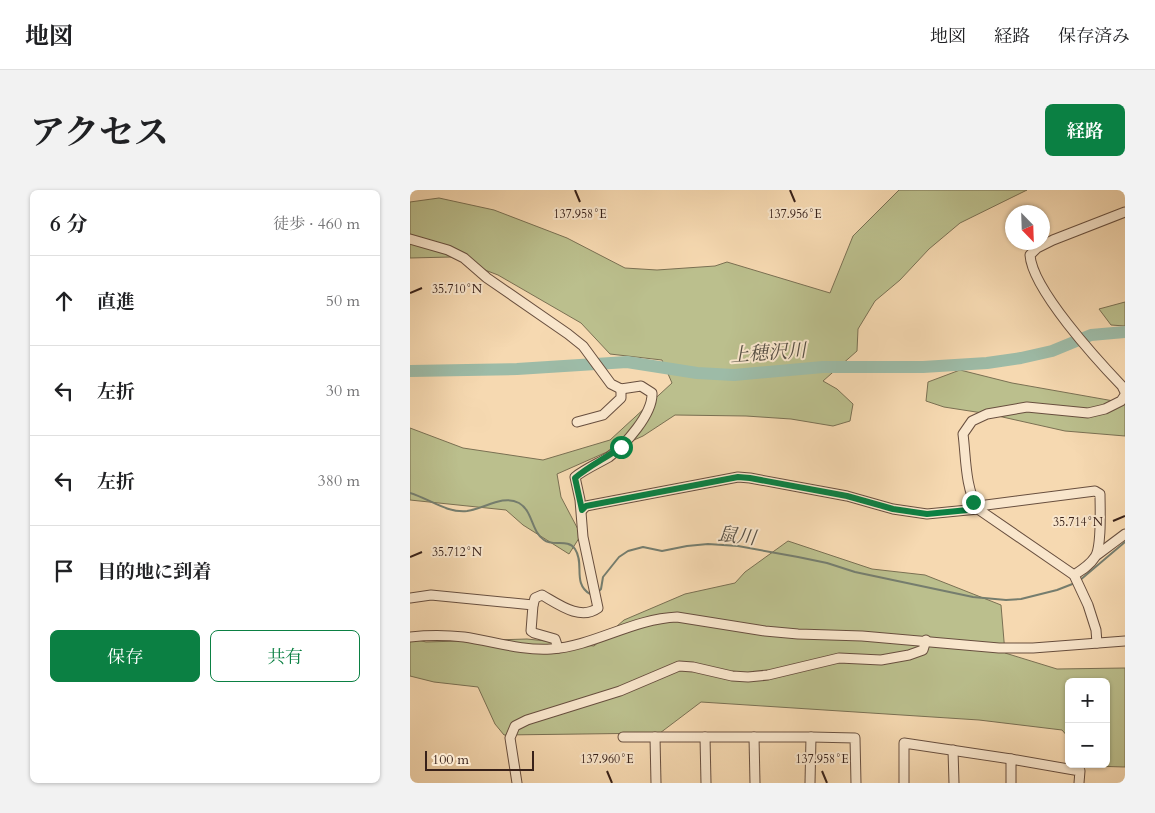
<!DOCTYPE html>
<html lang="ja">
<meta charset="utf-8">
<style>
body{margin:0;font-family:Cardo,"Noto Serif JP",serif;background:#f2f2f2;color:#202124}
.controls{position:absolute;right:15px;bottom:15px;display:grid;overflow:hidden;border-radius:8px;box-shadow:0 1px 4px #0004}
.controls button{width:45px;height:45px;display:grid;place-items:center;padding:0;border:0;border-bottom:1px solid #e0e0e0;background:#fff;color:#202124;font:25px sans-serif}
.compass{position:absolute;left:595px;top:15px;width:45px;height:45px;border-radius:50%;background:#fff;box-shadow:0 1px 4px #0004;rotate:157deg}
.scale{position:absolute;left:15px;bottom:12px;width:109px;box-sizing:border-box;padding-left:5px;border:2px solid #382119;border-top:0;font-size:14px;line-height:18px;white-space:nowrap;color:#382119;-webkit-text-stroke:4px #f9e6cc;paint-order:stroke}
.stop{position:absolute;width:15px;height:15px;margin:-11px;border:4px solid #0b8043;border-radius:50%;background:#fff}
.stop.end{background:#0b8043;border-color:#fff;box-shadow:0 1px 5px #0008}
.list{margin:0;padding:0;list-style:none}
h2{display:flex;justify-content:space-between;align-items:center;height:65px;margin:0;padding:0 20px;font-size:21px}
h2 small{font-size:16px;font-weight:400;color:#757577}
.list li{display:grid;grid-template-columns:32px 1fr auto;gap:15px;align-items:center;box-sizing:border-box;height:90px;padding:0 20px;border-top:1px solid #e0e0e0}
.list b{display:block;font-size:19px;white-space:nowrap}
.list em{font-size:16px;font-style:normal;color:#757577}
.actions{display:flex;gap:10px;padding:15px 20px}
.actions a{flex:1;padding:11px 0;border:1px solid #0b8043;border-radius:8px;text-align:center;font-size:18px;color:#0b8043}
.actions .main{background:#0b8043;color:#fff}
.icon{flex:none;width:28px;height:28px;fill:none;stroke:currentColor;stroke-width:2;stroke-linecap:round;stroke-linejoin:round}
.map{position:relative;flex:none;width:715px;height:593px;overflow:hidden;border-radius:8px}
header{display:flex;align-items:center;gap:30px;box-sizing:border-box;height:70px;padding:0 25px;background:#fff;border-bottom:1px solid #e0e0e0}
header strong{font-size:24px}
nav{display:flex;gap:28px;margin-inline-start:auto;font-size:18px}
.intro{display:flex;align-items:center;justify-content:space-between;box-sizing:border-box;height:120px;padding:0 30px}
h1{margin:0;font-size:35px}
.button{padding:12px 22px;border-radius:8px;background:#0b8043;color:#fff;font-size:18px;font-weight:700}
main{display:flex;gap:30px;padding:0 30px}
aside{flex:1;background:#fff;border-radius:8px;box-shadow:0 1px 4px #0004}
.map>svg:first-child{display:block}
</style>
<header>
<strong>地図</strong>
<nav><a>地図</a><a>経路</a><a>保存済み</a></nav>
</header>
<div class="intro"><h1>アクセス</h1><a class="button">経路</a></div>
<main>
<aside>
<h2>6 分<small>徒歩 · 460 m</small></h2>
<ul class="list">
<li><svg class="icon" aria-label="ahead" viewBox="0 0 24 24"><path d="M12 20V5M6 11l6-6 6 6"/></svg><div><b>直進</b></div><em>50 m</em></li>
<li><svg class="icon" aria-label="left" viewBox="0 0 24 24"><path d="M17 20v-9H6M10 6l-5 5 5 5"/></svg><div><b>左折</b></div><em>30 m</em></li>
<li><svg class="icon" aria-label="left" viewBox="0 0 24 24"><path d="M17 20v-9H6M10 6l-5 5 5 5"/></svg><div><b>左折</b></div><em>380 m</em></li>
<li><svg class="icon" aria-label="arrive" viewBox="0 0 24 24"><path d="M6 21V4h12l-3 4 3 4H6"/></svg><div><b>目的地に到着</b></div></li>
</ul>
<div class="actions"><a class="main">保存</a><a>共有</a></div>
</aside>
<div class="map">
<svg width="715" height="593" viewBox="0 0 715 593">
<rect width="100%" height="100%" fill="#f6d9b1"/>
<filter id="stains"><feTurbulence type="fractalNoise" baseFrequency=".004" numOctaves="4"/><feColorMatrix values="0 0 0 0 .2 0 0 0 0 .09 0 0 0 0 .02 0 0 0 .5 -.17"/></filter>
<radialGradient id="worn" r=".72"><stop offset=".6" stop-color="#630" stop-opacity="0"/><stop offset="1" stop-color="#630" stop-opacity=".3"/></radialGradient>
<g fill="#bbbf8d" stroke="#7a7053">
<path d="M489 0H617L550 33 519 59 490 90 465 111 448 139 447 161 413 191 427 199 443 214 440 231 423 236 381 229 336 226 265 225 233 246 147 284 151 307 171 345 159 364 113 335 96 320 0 310V238L53 258 133 270 200 250 262 193 252 170 200 164 171 133 88 85 41 67 0 68V12L29 8 84 20 157 48 215 78 247 80 305 76 317 72 420 103 443 46Z"/>
<path d="M715 112V136L701 135 689 119Z"/>
<path d="M550 180 602 193 715 213V246L655 241 579 224 534 217 516 211 518 192Z"/>
<path d="M378 351 462 379 515 385 591 415 595 463 647 479 715 478V577L680 576 678 574H696V492H659V548L652 540 569 530 291 512 250 543 94 545 85 534 68 497 24 492 0 486V448L16 452 117 449 184 456 214 430 275 404 325 393 335 382Z"/>
</g>
<g fill="none" stroke-linecap="round" stroke-linejoin="round">
<g stroke="#757d6e" stroke-width="2">
<path d="M0 303C20 309 36 323 57 321 74 319 93 304 109 313 123 321 121 341 134 350 143 357 158 348 165 359 175 374 162 393 180 404L183 403"/>
<path d="M669 391 715 352"/>
<path d="M188 402 191 399 193 387 209 367 218 361 233 357 252 361 277 356 298 354 328 356 388 367 417 373 445 382 563 407 596 410 611 409 647 400 665 393"/>
</g>
<path stroke="#9dbba7" stroke-width="12" d="M0 181 107 179 217 172 287 183 324 185 413 177H513L577 173 611 168 642 161 681 145 715 142"/>
<defs>
<g id="minor">
<path d="M715 22 643 50 627 58 620 65C622 99 688 171 712 196L715 202"/>
<path d="M0 49 38 60 54 68 77 88 158 144 173 156 201 194 211 199 231 196 242 203C243 224 215 255 199 267 187 274 175 279 165 287L170 310 173 347 188 418C170 431 148 414 132 405L125 408 123 415"/>
<path d="M167 232 193 225 211 208V199"/>
<path d="M172 320 176 316 328 287 340 288 437 306 483 319 517 324 568 319 576 315 685 301 690 304C690 317 692 357 685 367 680 375 672 380 664 385"/>
<path d="M687 365 715 344"/>
<path d="M0 408 21 405 123 415 121 441 124 443 145 449 148 458"/>
<path d="M0 447C18 445 36 445 54 447 82 451 112 461 141 459 184 456 222 429 267 427L355 441 388 444 452 446 589 458H623L715 451"/>
<path d="M687 453 686 440 678 415 664 385 568 319C555 298 556 267 553 244L562 231 577 224 617 217 678 223 695 219 711 211 715 205"/>
<path d="M213 547H401L445 548 446 593"/>
<path d="M245 547 246 593"/>
<path d="M295 547 296 593"/>
<path d="M344 547 345 593"/>
<path d="M543 560 544 593"/>
<path d="M107 593 100 548 105 536 117 530 210 501 269 476 283 477 322 486 338 487 358 485 429 468 471 470 499 465 513 460 516 450"/>
<path d="M400 593 401 547"/>
<path d="M494 593V553L601 569"/>
<path d="M601 593V569L670 581 669 593"/>
</g>
</defs>
<use href="#minor" stroke="#684f3f" stroke-width="11"/>
<use href="#minor" stroke="#f9e6cc" stroke-width="9"/>
</g>
<g fill="none" stroke-linecap="round" stroke-linejoin="round">
<path stroke="#0b8043" stroke-width="6" d="M211 257C196 268 179 276 165 288L172 320 176 316 328 287 340 288 437 306 483 319 517 324 568 319 563 312"/>
</g>
<path fill="none" stroke="#382119" stroke-width="2" d="M165 0 170 12M380 0 385 12M0 103 12 98M703 331 715 326M0 367 12 362M197 581 202 593M412 581 417 593"/>
<g text-anchor="middle" stroke-width="4" stroke-linejoin="round" paint-order="stroke">
<g font-size="19" font-style="italic" fill="#564f44" stroke="#f9e6cc">
<text transform="translate(358 162) rotate(-4)" y="7">上穂沢川</text>
<text transform="translate(327 345) rotate(7)" y="7">鼠川</text>
</g>
</g>
<g font-size="12" text-anchor="middle" fill="#382119" stroke="#f9e6cc" stroke-width="4" stroke-linejoin="round" paint-order="stroke">
<text x="170" y="28">137.958°E</text>
<text x="385" y="28">137.956°E</text>
<text x="47" y="103">35.710°N</text>
<text x="668" y="336">35.714°N</text>
<text x="47" y="366">35.712°N</text>
<text x="197" y="573">137.960°E</text>
<text x="412" y="573">137.958°E</text>
</g>
<rect width="100%" height="100%" filter="url(#stains)"/>
<rect width="100%" height="100%" fill="url(#worn)"/>
</svg>
<div class="controls">
<button>+</button>
<button>−</button>
</div>
<svg class="compass" viewBox="-18 -18 36 36"><path d="M0-13l5 13h-10z" fill="#e53935"/><path d="M0 13l5-13h-10z" fill="#757577"/></svg>
<div class="scale">100 m</div>
<div class="stop" style="left:211px;top:257px"></div>
<div class="stop end" style="left:563px;top:312px"></div>
</div>
</main>
